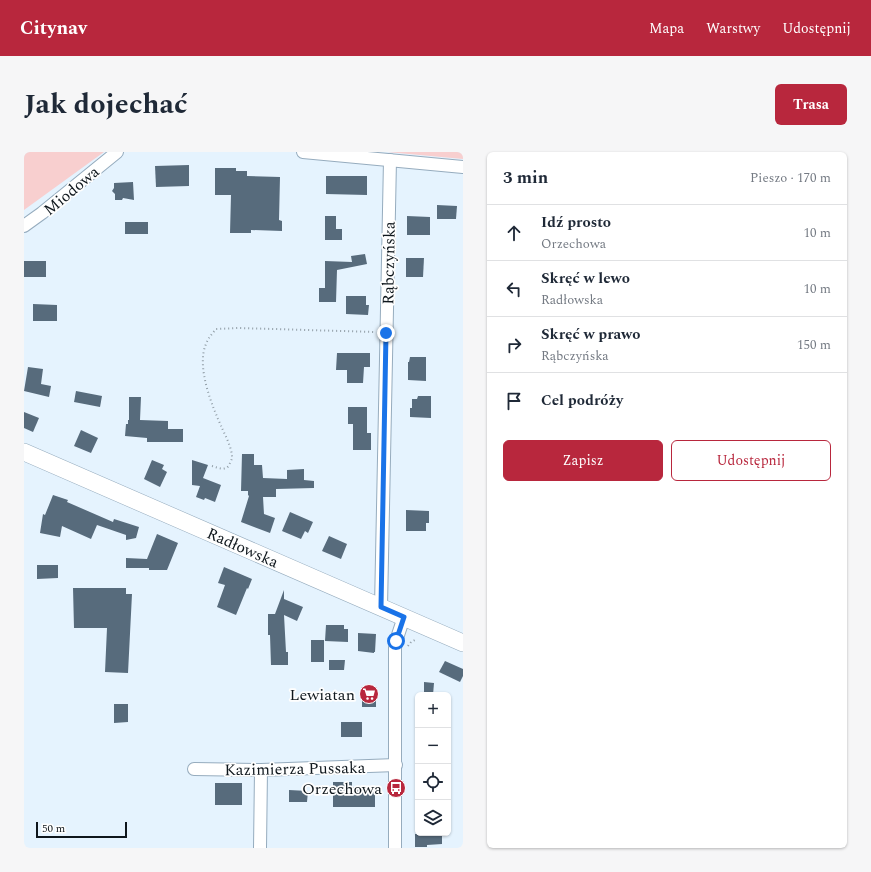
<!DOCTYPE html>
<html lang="pl">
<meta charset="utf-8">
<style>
body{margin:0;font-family:Spectral,serif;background:#f6f6f7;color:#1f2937}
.controls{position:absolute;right:12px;bottom:12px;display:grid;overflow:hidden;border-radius:6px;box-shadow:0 1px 3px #0004}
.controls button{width:36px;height:36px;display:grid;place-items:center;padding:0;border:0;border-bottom:1px solid #e0e1e3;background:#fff;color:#1f2937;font:20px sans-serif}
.scale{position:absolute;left:12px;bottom:10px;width:91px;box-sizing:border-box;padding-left:4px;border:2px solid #0e161c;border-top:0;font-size:11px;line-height:14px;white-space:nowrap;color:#0e161c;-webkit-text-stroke:3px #fefefe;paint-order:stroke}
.stop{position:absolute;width:12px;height:12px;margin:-9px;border:3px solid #1a73e8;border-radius:50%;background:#fff}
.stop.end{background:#1a73e8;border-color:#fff;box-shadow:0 1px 4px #0008}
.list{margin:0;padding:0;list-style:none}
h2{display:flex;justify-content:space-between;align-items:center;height:52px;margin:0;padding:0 16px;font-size:17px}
h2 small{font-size:13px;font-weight:400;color:#747a83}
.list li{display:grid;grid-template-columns:26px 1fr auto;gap:12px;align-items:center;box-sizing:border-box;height:56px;padding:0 16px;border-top:1px solid #e0e1e3}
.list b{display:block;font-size:15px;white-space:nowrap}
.list p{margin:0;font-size:13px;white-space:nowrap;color:#747a83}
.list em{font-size:13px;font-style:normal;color:#747a83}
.actions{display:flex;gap:8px;padding:12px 16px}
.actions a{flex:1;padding:9px 0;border:1px solid #b8273d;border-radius:6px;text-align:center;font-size:14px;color:#b8273d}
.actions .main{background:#b8273d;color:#fff}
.icon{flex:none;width:22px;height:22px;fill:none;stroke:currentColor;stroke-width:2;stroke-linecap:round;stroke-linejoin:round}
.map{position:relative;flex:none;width:439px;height:696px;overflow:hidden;border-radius:6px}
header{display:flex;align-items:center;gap:24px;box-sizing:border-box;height:56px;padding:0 20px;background:#b8273d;color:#fff}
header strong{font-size:19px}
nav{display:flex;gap:22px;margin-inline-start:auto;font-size:14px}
.intro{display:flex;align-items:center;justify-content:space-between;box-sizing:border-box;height:96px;padding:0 24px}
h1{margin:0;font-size:28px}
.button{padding:10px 18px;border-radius:6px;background:#b8273d;color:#fff;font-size:14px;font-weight:700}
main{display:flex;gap:24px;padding:0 24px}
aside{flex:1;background:#fff;border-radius:6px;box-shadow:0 1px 3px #0004}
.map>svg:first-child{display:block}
</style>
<header>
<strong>Citynav</strong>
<nav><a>Mapa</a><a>Warstwy</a><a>Udostępnij</a></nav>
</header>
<div class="intro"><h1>Jak dojechać</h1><a class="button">Trasa</a></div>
<main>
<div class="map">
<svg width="439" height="696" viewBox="0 0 439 696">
<rect width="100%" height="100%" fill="#e5f3fe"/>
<g fill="#f8cfcf">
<path d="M0 0H80L0 58Z"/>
<path d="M363 0H439V7Z"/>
</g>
<g fill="#576b7c">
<path d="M165 13V34L132 35 131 14Z"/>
<path d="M191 16H212V19H223V24L256 25 255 68 258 69V79L227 78V81H206L207 43H191Z"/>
<path d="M302 24H343V43L302 42Z"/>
<path d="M109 30 110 48 99 46 98 48H91V42L88 39 90 36V31Z"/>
<path d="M413 53 433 54 432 67H413Z"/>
<path d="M301 64H312V77H318V88H301Z"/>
<path d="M383 64 406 65V83H383Z"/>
<rect x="101" y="70" width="23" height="12"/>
<path d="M341 102 343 112 313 118 312 150H295V136H301V109L328 110 327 104Z"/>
<path d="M382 106H400L399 125H382Z"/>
<rect x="0" y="109" width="22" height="16"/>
<path d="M322 144H342V153H345L344 163 322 162Z"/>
<path d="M9 152 33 153V169H9Z"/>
<path d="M313 201H346V215H340L339 231H323V218H312Z"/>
<path d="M386 205H402V229L384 228V210H385Z"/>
<path d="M4 215 19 217 17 232 27 234 25 245 0 239Z"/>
<path d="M52 239 78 244 76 255 50 250Z"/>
<path d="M394 244H407V266L386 265V256H388V247H393Z"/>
<path d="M105 245H117L116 268 144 269V277H159V290H123V286L101 284 102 272H104V268H105Z"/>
<path d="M324 255H343V281H347V298H329V272H324Z"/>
<path d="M0 260 15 266 9 280 0 276Z"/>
<path d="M57 278 74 286 67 301 50 294Z"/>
<path d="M218 302H230V313H238L239 326 263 327V318L280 317V328L290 329V336L252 337V345H239L240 362 251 366 246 381 217 370 225 344 224 343V339H217Z"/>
<path d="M128 308 140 313 138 317 143 320 136 335 120 327Z"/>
<path d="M168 308 184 313 179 326 197 333 191 350 181 346 180 348 172 345 176 334 168 333Z"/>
<path d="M29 343 44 348 43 350 89 370 90 367 115 375 112 386 102 388V383L73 373 67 387 38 374 36 385 16 381 19 362 21 363Z"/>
<path d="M382 358 405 359V371H402V379H382Z"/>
<path d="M266 360 289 370 284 381 281 379 277 387 258 379Z"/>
<path d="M133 382 154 391 143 418H125V416H102V406L123 407Z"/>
<path d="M305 384 323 392 317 407 298 399Z"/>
<path d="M13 413H34V426L13 427Z"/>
<path d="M200 415 228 427 224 437 223 436 212 463 193 455 201 433 194 431Z"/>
<path d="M49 436H102V442H108L104 521 81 520 83 476H50Z"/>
<path d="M260 438V447L279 455 273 469 260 463 262 500H264V513H247L246 483H244V462H251Z"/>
<path d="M302 473H320V477H324V490L301 489Z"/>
<path d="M334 481 352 482 351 500H350V501L334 499Z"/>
<rect x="287" y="488" width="13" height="22"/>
<path d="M305 508H321L320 518H305Z"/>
<path d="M421 509 439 517V524L436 530 415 520Z"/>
<path d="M400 530 410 531 409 543H400Z"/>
<rect x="338" y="536" width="14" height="19"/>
<path d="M90 552H104V570L90 571Z"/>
<rect x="317" y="570" width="21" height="15"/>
<path d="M309 630H328V635L348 636V640H351V655H309Z"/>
<rect x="191" y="631" width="27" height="22"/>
<path d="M265 638 284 639 283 650H265Z"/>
<path d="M393 681H418V692L403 693V695H391V682H393Z"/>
</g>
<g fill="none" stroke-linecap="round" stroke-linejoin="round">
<defs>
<g id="street">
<path d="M279 0 439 15"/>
<path d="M0 74 18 61 93 0"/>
<path d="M357 455 366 8"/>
<path d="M170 617 237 618 372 613"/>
<path d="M236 696 237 618"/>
<path d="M371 696V496L372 489 380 465"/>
</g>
<path id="secondary" d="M0 300 439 491"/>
</defs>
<use href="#street" stroke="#96acbe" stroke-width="14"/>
<use href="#secondary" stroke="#96acbe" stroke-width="18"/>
<g stroke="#919da6" stroke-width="2" stroke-dasharray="1 3" stroke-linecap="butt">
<path d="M188 314C195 316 203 320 206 311 207 309 208 307 208 305 208 296 201 283 198 276 188 254 172 215 182 192 184 186 188 182 192 177L215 176 351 180"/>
<path d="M384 494 387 490 393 487"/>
</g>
<use href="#street" stroke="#fff" stroke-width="12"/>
<use href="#secondary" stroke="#fff" stroke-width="17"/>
</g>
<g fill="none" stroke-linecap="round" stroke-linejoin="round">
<path stroke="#1a73e8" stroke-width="5" d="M362 181 357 455 380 465 372 489"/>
</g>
<defs>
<symbol id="supermarket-disc" viewBox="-11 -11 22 22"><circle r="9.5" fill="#b8273d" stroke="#fefefe"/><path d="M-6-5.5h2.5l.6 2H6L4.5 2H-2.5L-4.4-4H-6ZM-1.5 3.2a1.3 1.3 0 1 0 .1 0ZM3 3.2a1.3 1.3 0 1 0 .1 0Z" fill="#fff"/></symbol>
<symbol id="bus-disc" viewBox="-11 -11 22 22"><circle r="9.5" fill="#b8273d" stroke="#fefefe"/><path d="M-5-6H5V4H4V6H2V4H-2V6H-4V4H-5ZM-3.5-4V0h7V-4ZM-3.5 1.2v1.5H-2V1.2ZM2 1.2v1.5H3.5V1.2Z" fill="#fff"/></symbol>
</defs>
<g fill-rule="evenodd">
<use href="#supermarket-disc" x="334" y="531" width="22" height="22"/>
<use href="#bus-disc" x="361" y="625" width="22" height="22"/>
</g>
<g text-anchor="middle" stroke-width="3.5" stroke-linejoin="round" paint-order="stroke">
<g font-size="16" fill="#0e161c" stroke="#fefefe">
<text transform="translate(47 38) rotate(-40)" y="6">Miodowa</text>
<text transform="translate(364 111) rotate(-89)" y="6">Rąbczyńska</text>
<text transform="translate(219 395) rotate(24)" y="6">Radłowska</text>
<text transform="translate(271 616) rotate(-1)" y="6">Kazimierza Pussaka</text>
</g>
<g font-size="16" fill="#0e161c" stroke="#fefefe" text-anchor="end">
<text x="331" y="548">Lewiatan</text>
<text x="358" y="642">Orzechowa</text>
</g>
</g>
</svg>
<div class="controls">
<button>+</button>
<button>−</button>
<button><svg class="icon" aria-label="locate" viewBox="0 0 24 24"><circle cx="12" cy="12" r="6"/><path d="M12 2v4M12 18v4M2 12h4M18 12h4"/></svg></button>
<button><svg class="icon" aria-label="layers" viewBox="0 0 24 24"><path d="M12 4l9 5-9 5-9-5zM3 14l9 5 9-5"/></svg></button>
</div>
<div class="scale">50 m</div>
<div class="stop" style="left:372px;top:489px"></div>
<div class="stop end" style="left:362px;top:181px"></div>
</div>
<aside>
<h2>3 min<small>Pieszo · 170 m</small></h2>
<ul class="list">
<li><svg class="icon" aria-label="ahead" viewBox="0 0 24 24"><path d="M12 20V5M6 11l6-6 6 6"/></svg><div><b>Idź prosto</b><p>Orzechowa</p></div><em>10 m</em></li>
<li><svg class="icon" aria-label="left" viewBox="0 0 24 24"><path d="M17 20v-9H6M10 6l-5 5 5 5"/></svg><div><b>Skręć w lewo</b><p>Radłowska</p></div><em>10 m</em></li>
<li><svg class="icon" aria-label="right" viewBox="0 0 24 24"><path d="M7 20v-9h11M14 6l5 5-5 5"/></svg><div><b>Skręć w prawo</b><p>Rąbczyńska</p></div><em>150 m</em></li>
<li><svg class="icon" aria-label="arrive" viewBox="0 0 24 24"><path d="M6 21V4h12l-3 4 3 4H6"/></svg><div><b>Cel podróży</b></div></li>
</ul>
<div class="actions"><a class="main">Zapisz</a><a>Udostępnij</a></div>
</aside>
</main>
